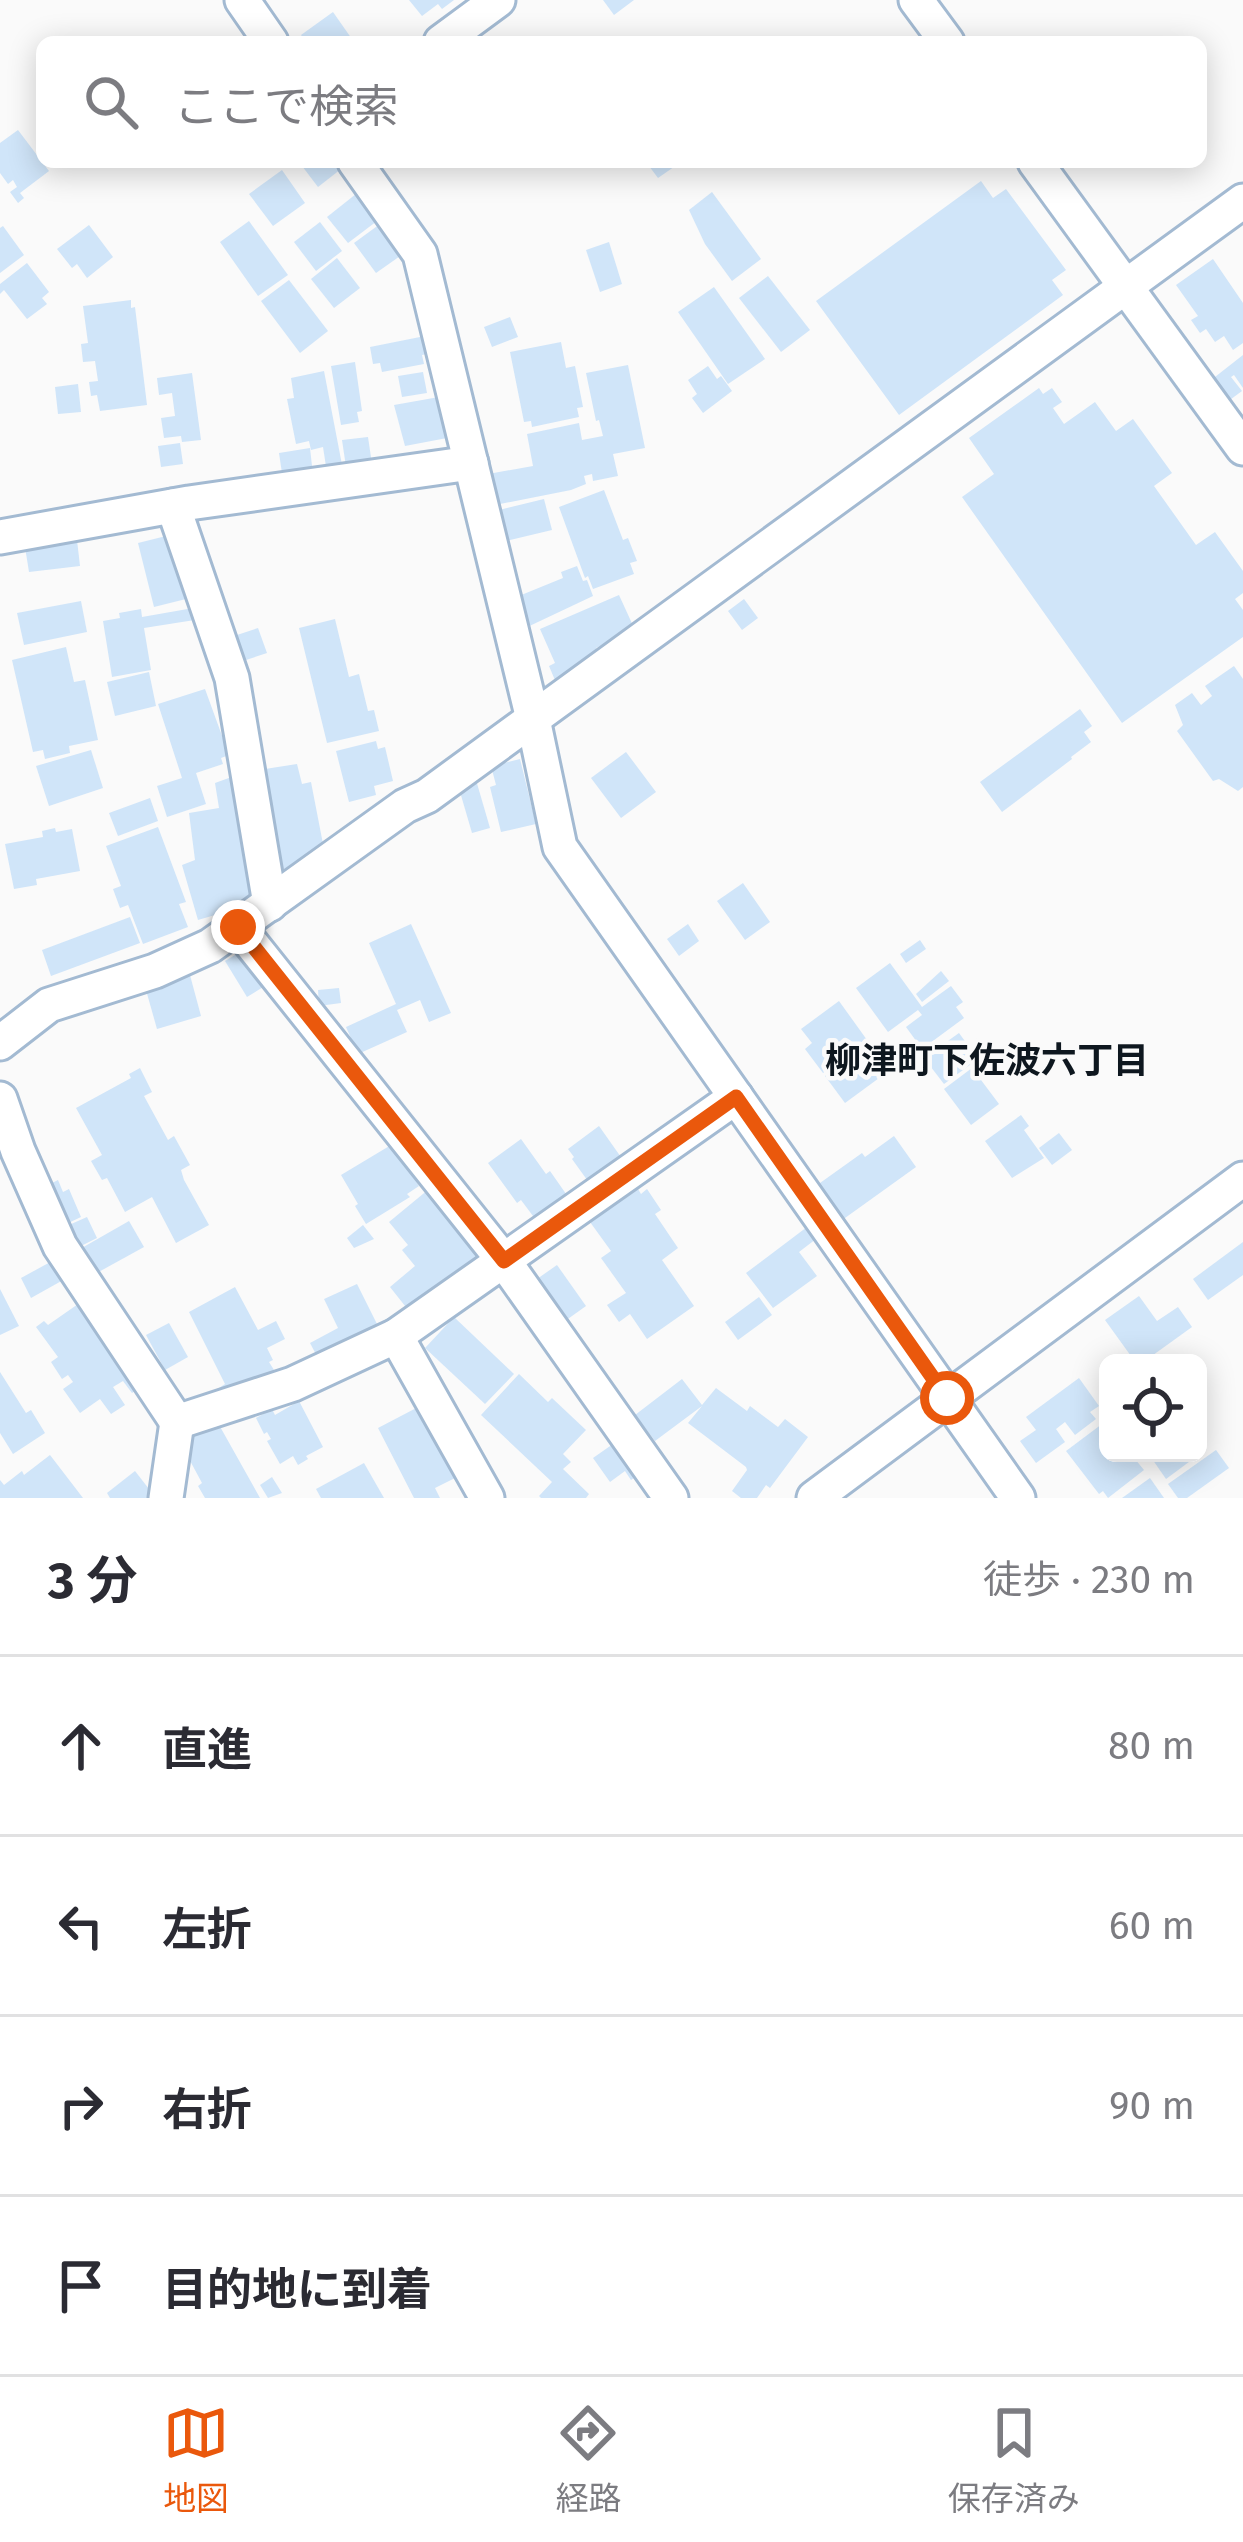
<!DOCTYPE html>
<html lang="ja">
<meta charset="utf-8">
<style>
body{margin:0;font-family:"Fira Sans","Noto Sans JP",sans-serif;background:#f2f2f3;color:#2b2b33}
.controls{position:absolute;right:36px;bottom:36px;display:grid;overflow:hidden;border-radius:18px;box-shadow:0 6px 30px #0003}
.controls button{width:108px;height:108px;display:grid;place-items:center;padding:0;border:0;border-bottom:3px solid #e1e1e2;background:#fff;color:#2b2b33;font:60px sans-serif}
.stop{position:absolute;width:36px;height:36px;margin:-27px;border:9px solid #ea580c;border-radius:50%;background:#fff}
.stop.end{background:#ea580c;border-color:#fff;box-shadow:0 3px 12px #0008}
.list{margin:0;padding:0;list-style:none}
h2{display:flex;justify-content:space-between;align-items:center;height:156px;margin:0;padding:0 48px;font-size:51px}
h2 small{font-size:39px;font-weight:400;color:#7c7c81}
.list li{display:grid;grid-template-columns:78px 1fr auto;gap:36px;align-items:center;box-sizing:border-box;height:180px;padding:0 48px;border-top:3px solid #e1e1e2}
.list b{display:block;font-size:45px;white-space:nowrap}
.list em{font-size:39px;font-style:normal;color:#7c7c81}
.icon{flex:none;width:66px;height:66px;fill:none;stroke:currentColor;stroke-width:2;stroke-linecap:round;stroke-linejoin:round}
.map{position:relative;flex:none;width:1243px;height:1498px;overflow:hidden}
.search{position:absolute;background:#fff;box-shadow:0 6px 30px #0003;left:36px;right:36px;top:36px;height:132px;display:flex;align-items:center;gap:30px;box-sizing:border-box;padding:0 42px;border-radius:18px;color:#7c7c81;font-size:45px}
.sheet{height:876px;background:#fff}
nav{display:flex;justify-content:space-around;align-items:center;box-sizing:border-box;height:168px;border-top:3px solid #e1e1e2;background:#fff;font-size:33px;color:#7c7c81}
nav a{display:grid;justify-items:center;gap:6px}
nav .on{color:#ea580c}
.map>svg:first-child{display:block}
</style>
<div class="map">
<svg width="1243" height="1498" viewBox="0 0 1243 1498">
<rect width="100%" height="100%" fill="#fafafa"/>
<g fill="#d0e5f9">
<path d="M409 0H454L442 9 438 4 422 16Z"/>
<path d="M603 0H634L614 15Z"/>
<path d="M333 12 354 42 360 37 364 42H306L301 35Z"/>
<path d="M18 130 49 171 20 193 24 198 18 203 10 192 17 187 13 180 8 184 0 173V143Z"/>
<path d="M299 162H350L318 187Z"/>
<path d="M646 162H681L658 178Z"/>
<path d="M282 170 305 203 273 226 249 194Z"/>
<path d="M981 181 993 198 1006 189 1066 270 1052 280 1063 295 899 415 816 301Z"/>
<path d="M712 192 761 259 732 281 705 244 689 210Z"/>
<path d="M356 194 377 221 348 243 327 217Z"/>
<path d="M391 216 403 254 376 273 354 243Z"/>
<path d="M249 221 288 275 258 296 220 242Z"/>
<path d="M320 222 342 251 316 271 294 242Z"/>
<path d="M89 225 113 257 87 278 77 264 72 268 57 249Z"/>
<path d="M3 226 24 255 0 273V228Z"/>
<path d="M609 242 622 284 600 292 586 250Z"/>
<path d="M337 258 360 288 334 308 311 279Z"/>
<path d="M1213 259 1243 303V343L1233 350 1224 336 1215 342 1206 329 1200 333 1191 320 1198 316 1176 285Z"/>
<path d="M27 263 49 292 42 298 47 304 27 319 4 290 0 294V284Z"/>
<path d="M768 276 810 330 781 352 739 298Z"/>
<path d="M289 280 328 331 300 353 261 301Z"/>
<path d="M714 287 765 359 728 384 678 312Z"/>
<path d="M131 300V308L135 307 147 405 100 411 97 395 91 396 89 382 98 381 95 361 83 362 81 344 88 343 83 306Z"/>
<path d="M510 317 518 337 492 347 484 327Z"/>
<path d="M435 334 438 352 422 355 424 364 382 372 380 363 373 364 370 347Z"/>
<path d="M561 342 566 368 575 366 583 407 577 408 579 417 532 427 531 421 524 422 510 352Z"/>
<path d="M1243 355V388L1234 375 1231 377 1242 391 1223 405 1206 384Z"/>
<path d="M355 362 362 411 357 412 359 422 341 425 331 366Z"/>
<path d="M628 365 645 448 613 454 618 476 593 481 592 474 584 476 586 484 571 490 495 505 488 474 533 466 527 434 579 423 582 440 603 436 599 420 596 421 586 373Z"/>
<path d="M708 366 717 379 721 376 732 391 703 413 692 398 697 394 688 380Z"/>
<path d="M324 371 343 470 327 473 323 447 311 450 309 441 296 444 287 399 294 398 291 378Z"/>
<path d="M423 372 427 393 402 397 398 376Z"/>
<path d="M192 373 201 440 182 442 181 436 164 438 161 418 175 416 172 393 159 395 157 378Z"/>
<path d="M78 384 81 412 58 414 55 387Z"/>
<path d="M1039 388 1043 394 1052 388 1062 402 1053 408 1064 424 1095 402 1116 431 1133 419 1172 473 1154 486 1196 545 1215 532 1243 571V593L1235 599 1243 610V637L1122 723 962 497 994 474 969 438Z"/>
<path d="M439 397 447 438 405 446 394 405Z"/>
<path d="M368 437 372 464 346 467 342 440Z"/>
<path d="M180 443 183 464 161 467 158 446Z"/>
<path d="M310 448 313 475 283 480 279 453Z"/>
<path d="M604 490 623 540 628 538 637 561 630 563 634 574 593 589 588 576 585 578 559 507Z"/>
<path d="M544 499 552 530 506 541 499 510Z"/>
<path d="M170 535 186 599 154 607 138 543Z"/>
<path d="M77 540 80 566 29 572 25 547Z"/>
<path d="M577 566 583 581 587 580 593 596 521 630 509 600 563 578 561 572Z"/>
<path d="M619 595 635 630 596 648 599 656 557 685 549 666 555 663 540 629Z"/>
<path d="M744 599 758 618 742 630 728 611Z"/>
<path d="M81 601 87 632 24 645 17 613Z"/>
<path d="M199 607 201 619 144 628 151 670 112 677 103 621 120 618 119 613 141 609 142 617Z"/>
<path d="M335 619 349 677 359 674 368 711 374 710 379 731 327 743 299 628Z"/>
<path d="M258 628 267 653 243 661 234 636Z"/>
<path d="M66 647 74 682 85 680 98 740 69 746 70 753 45 759 43 750 33 752 12 660Z"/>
<path d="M1234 666 1243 679V787L1238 791 1219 779 1213 781 1177 731 1183 725 1175 705 1192 693 1201 705 1212 696 1205 686Z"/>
<path d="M149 672 156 706 115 716 107 682Z"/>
<path d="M205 689 229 755 221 758 223 764 196 773 206 804 167 817 157 786 182 778 158 704Z"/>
<path d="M1080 709 1092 726 1084 732 1091 742 1071 757 1072 759 1002 812 980 782Z"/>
<path d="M376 741 378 749 385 747 393 781 374 786 376 795 349 802 336 751Z"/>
<path d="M91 750 103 788 49 806 36 766Z"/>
<path d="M626 752 656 792 621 818 591 778Z"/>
<path d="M520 759 536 824 501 832 490 787 496 785 491 766Z"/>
<path d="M297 764 302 784 311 782 323 844 279 873 265 769Z"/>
<path d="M237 775 255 889 242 907 198 920 182 865 195 860 189 813 219 808 215 783Z"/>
<path d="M476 780 490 828 472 833 458 785Z"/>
<path d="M150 798 158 821 118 836 109 813Z"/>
<path d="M158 827 186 902 179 904 188 927 143 944 128 905 120 908 113 889 121 886 106 846Z"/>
<path d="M55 828 56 832 72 829 80 871 36 879 37 885 14 889 5 844 43 837 42 831Z"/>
<path d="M743 883 770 922 745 940 717 901Z"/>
<path d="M130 917 140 943 51 976 42 950Z"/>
<path d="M411 924 451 1013 429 1022 420 1000 397 1010 407 1032 358 1054 346 1027 396 1004 369 943Z"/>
<path d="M688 924 699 941 679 956 667 939Z"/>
<path d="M920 940 926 949 906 963 900 954Z"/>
<path d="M250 946 271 982 247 997 225 961Z"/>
<path d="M890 963 922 1007 951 986 963 1002 956 1007 964 1018 922 1049 906 1027 922 1015 918 1010 888 1032 856 988Z"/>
<path d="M187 964 201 1016 157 1029 144 983Z"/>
<path d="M941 971 949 981 922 1002 916 994Z"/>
<path d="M339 988 341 1003 319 1006 318 990Z"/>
<path d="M839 1001 867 1040 823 1073 805 1049 812 1043 801 1029Z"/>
<path d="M959 1033 978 1059 944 1084 924 1058Z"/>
<path d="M870 1043 890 1070 845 1103 825 1076Z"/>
<path d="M140 1068 152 1092 144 1096 168 1140 174 1136 190 1165 181 1170 184 1180 209 1225 176 1243 152 1197 125 1212 107 1178 102 1180 91 1161 102 1155 76 1108 131 1078 129 1074Z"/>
<path d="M972 1068 999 1104 971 1125 944 1089Z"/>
<path d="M1021 1115 1029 1126 1024 1130 1044 1158 1012 1178 985 1141Z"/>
<path d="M599 1126 623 1160 590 1184 572 1159 574 1157 568 1149Z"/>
<path d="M1059 1133 1072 1150 1052 1165 1039 1148Z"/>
<path d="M894 1136 916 1167 838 1223 813 1188 862 1153 865 1157Z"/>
<path d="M521 1139 546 1174 550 1171 571 1201 539 1224 521 1200 517 1203 488 1163Z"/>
<path d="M396 1142 425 1176 416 1181 419 1186 407 1194 410 1197 366 1224 355 1206 358 1204 341 1175Z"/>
<path d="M58 1180 63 1192 69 1189 81 1217 62 1226 44 1187Z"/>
<path d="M429 1189 481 1251 469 1273 413 1316 390 1287 415 1266 402 1250 408 1245 389 1222Z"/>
<path d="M638 1189 641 1194 647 1189 661 1210 655 1214 678 1248 662 1260 694 1306 647 1339 630 1314 619 1322 607 1305 626 1293 601 1258 611 1251 590 1222Z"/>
<path d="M87 1217 97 1238 79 1247 69 1225Z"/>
<path d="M129 1221 144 1247 95 1274 80 1249Z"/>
<path d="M363 1225 374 1239 354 1248 347 1238Z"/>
<path d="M807 1227 816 1239 799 1252 817 1276 773 1308 746 1273Z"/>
<path d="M1243 1242V1275L1208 1300 1193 1279Z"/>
<path d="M54 1260 65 1279 31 1298 21 1278Z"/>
<path d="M557 1265 586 1306 565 1321 537 1279Z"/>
<path d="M357 1284 381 1332 320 1362 310 1343 338 1328 324 1299Z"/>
<path d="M235 1287 258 1330 276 1321 285 1339 267 1348 273 1360 269 1362 279 1378 213 1400 210 1394 225 1384 189 1312Z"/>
<path d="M0 1289 19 1326 0 1335Z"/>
<path d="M1139 1296 1157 1321 1178 1307 1192 1327 1142 1363H1136L1105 1320Z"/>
<path d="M759 1297 772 1315 738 1340 725 1322Z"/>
<path d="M81 1302 110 1348 107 1350 141 1387 132 1393 123 1381 113 1387 125 1405 111 1414 100 1399 80 1413 63 1389 73 1382 68 1375 62 1379 51 1362 58 1357 36 1327 44 1321 48 1325Z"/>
<path d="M454 1317 514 1374 485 1404 425 1348Z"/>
<path d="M169 1323 188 1357 165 1370 146 1335Z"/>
<path d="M0 1372 26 1413 31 1410 45 1433 13 1454 0 1433Z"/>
<path d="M519 1374 548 1402 552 1398 586 1430 563 1454 571 1462 563 1469 589 1494 586 1498H541L539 1496 552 1482 481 1415Z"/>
<path d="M1079 1378 1099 1406 1090 1412 1096 1419 1075 1435 1065 1422 1056 1429 1065 1442 1036 1463 1020 1441 1036 1430 1026 1417Z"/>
<path d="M682 1379 702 1405 716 1388 747 1411 750 1406 778 1427 785 1419 808 1437 770 1488 766 1485 757 1498H741L732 1491 747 1470 746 1467 688 1423 702 1406 655 1441 635 1415Z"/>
<path d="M299 1401 323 1447 306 1456 308 1459 298 1465 293 1456 280 1464 267 1441 271 1439 267 1432 264 1434 256 1418 272 1409 275 1415Z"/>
<path d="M422 1405 459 1476 435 1488 440 1498H414L378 1428Z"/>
<path d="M1106 1421 1108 1453H1130L1144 1470 1108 1498 1103 1491 1099 1494 1066 1451Z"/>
<path d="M218 1423 260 1498H205L198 1486 202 1483 181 1444Z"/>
<path d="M623 1437 646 1469 631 1480 625 1471 610 1482 593 1458Z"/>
<path d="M1216 1450 1229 1468 1187 1498H1178L1168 1484Z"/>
<path d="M1148 1453H1201L1166 1479Z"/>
<path d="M50 1455 83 1498H0V1480L4 1485 22 1471 24 1475Z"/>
<path d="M364 1463 384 1498H321L316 1489Z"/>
<path d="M135 1471 156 1498H110L107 1493Z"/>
<path d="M272 1477 282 1493 268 1498 260 1485Z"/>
<path d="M1150 1478 1164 1498H1122Z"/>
</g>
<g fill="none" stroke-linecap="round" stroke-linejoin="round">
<defs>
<g id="minor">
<path d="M242 0 271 42"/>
<path d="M916 0 947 42"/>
<path d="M441 42 498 0"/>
<path d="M355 162 420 254 533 719 560 847 1018 1498"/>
<path d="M1035 162 1243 448"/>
<path d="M173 506 232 678 270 904"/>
<path d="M0 537 189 503 471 463"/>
<path d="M238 927 504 1261 671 1498"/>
<path d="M0 1043 49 1005 155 971 210 946 405 806 427 796 1243 201"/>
<path d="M0 1099 18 1151 60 1246 177 1422 293 1384 396 1336 736 1097"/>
<path d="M396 1336 487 1498"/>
<path d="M166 1498 177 1422"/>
<path d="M814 1498 1243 1179"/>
</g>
</defs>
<use href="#minor" stroke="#a3bad2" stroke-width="39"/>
<use href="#minor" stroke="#fff" stroke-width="33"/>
</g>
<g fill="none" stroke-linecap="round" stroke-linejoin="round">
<path stroke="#ea580c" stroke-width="15" d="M238 927 504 1261 736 1097 947 1398"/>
</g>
<g text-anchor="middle" stroke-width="9" stroke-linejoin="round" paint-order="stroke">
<g font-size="36" font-weight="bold" fill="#0e171f" stroke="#fafafa">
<text x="987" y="1073">柳津町下佐波六丁目</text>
</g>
</g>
</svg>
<div class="controls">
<button><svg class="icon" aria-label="locate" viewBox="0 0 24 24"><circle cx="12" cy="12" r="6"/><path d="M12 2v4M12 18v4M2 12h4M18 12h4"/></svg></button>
</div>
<div class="stop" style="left:947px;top:1398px"></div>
<div class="stop end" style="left:238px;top:927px"></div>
<div class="search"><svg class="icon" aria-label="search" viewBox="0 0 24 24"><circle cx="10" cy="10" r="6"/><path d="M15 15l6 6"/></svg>ここで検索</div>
</div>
<section class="sheet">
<h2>3 分<small>徒歩 · 230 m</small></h2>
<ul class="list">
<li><svg class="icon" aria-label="ahead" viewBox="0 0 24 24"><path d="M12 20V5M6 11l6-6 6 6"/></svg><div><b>直進</b></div><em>80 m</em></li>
<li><svg class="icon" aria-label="left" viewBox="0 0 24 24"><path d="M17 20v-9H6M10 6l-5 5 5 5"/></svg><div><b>左折</b></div><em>60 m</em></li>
<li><svg class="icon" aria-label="right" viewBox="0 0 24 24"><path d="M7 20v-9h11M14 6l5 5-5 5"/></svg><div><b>右折</b></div><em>90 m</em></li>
<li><svg class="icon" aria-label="arrive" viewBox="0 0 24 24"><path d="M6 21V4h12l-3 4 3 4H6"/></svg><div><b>目的地に到着</b></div></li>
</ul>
</section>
<nav>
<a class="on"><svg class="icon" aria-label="map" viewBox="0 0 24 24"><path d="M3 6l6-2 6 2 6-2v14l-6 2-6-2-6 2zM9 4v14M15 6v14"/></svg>地図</a>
<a><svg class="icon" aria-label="directions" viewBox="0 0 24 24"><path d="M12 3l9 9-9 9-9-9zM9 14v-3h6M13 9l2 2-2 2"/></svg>経路</a>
<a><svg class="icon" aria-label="saved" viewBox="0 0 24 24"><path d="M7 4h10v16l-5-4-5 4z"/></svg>保存済み</a>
</nav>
